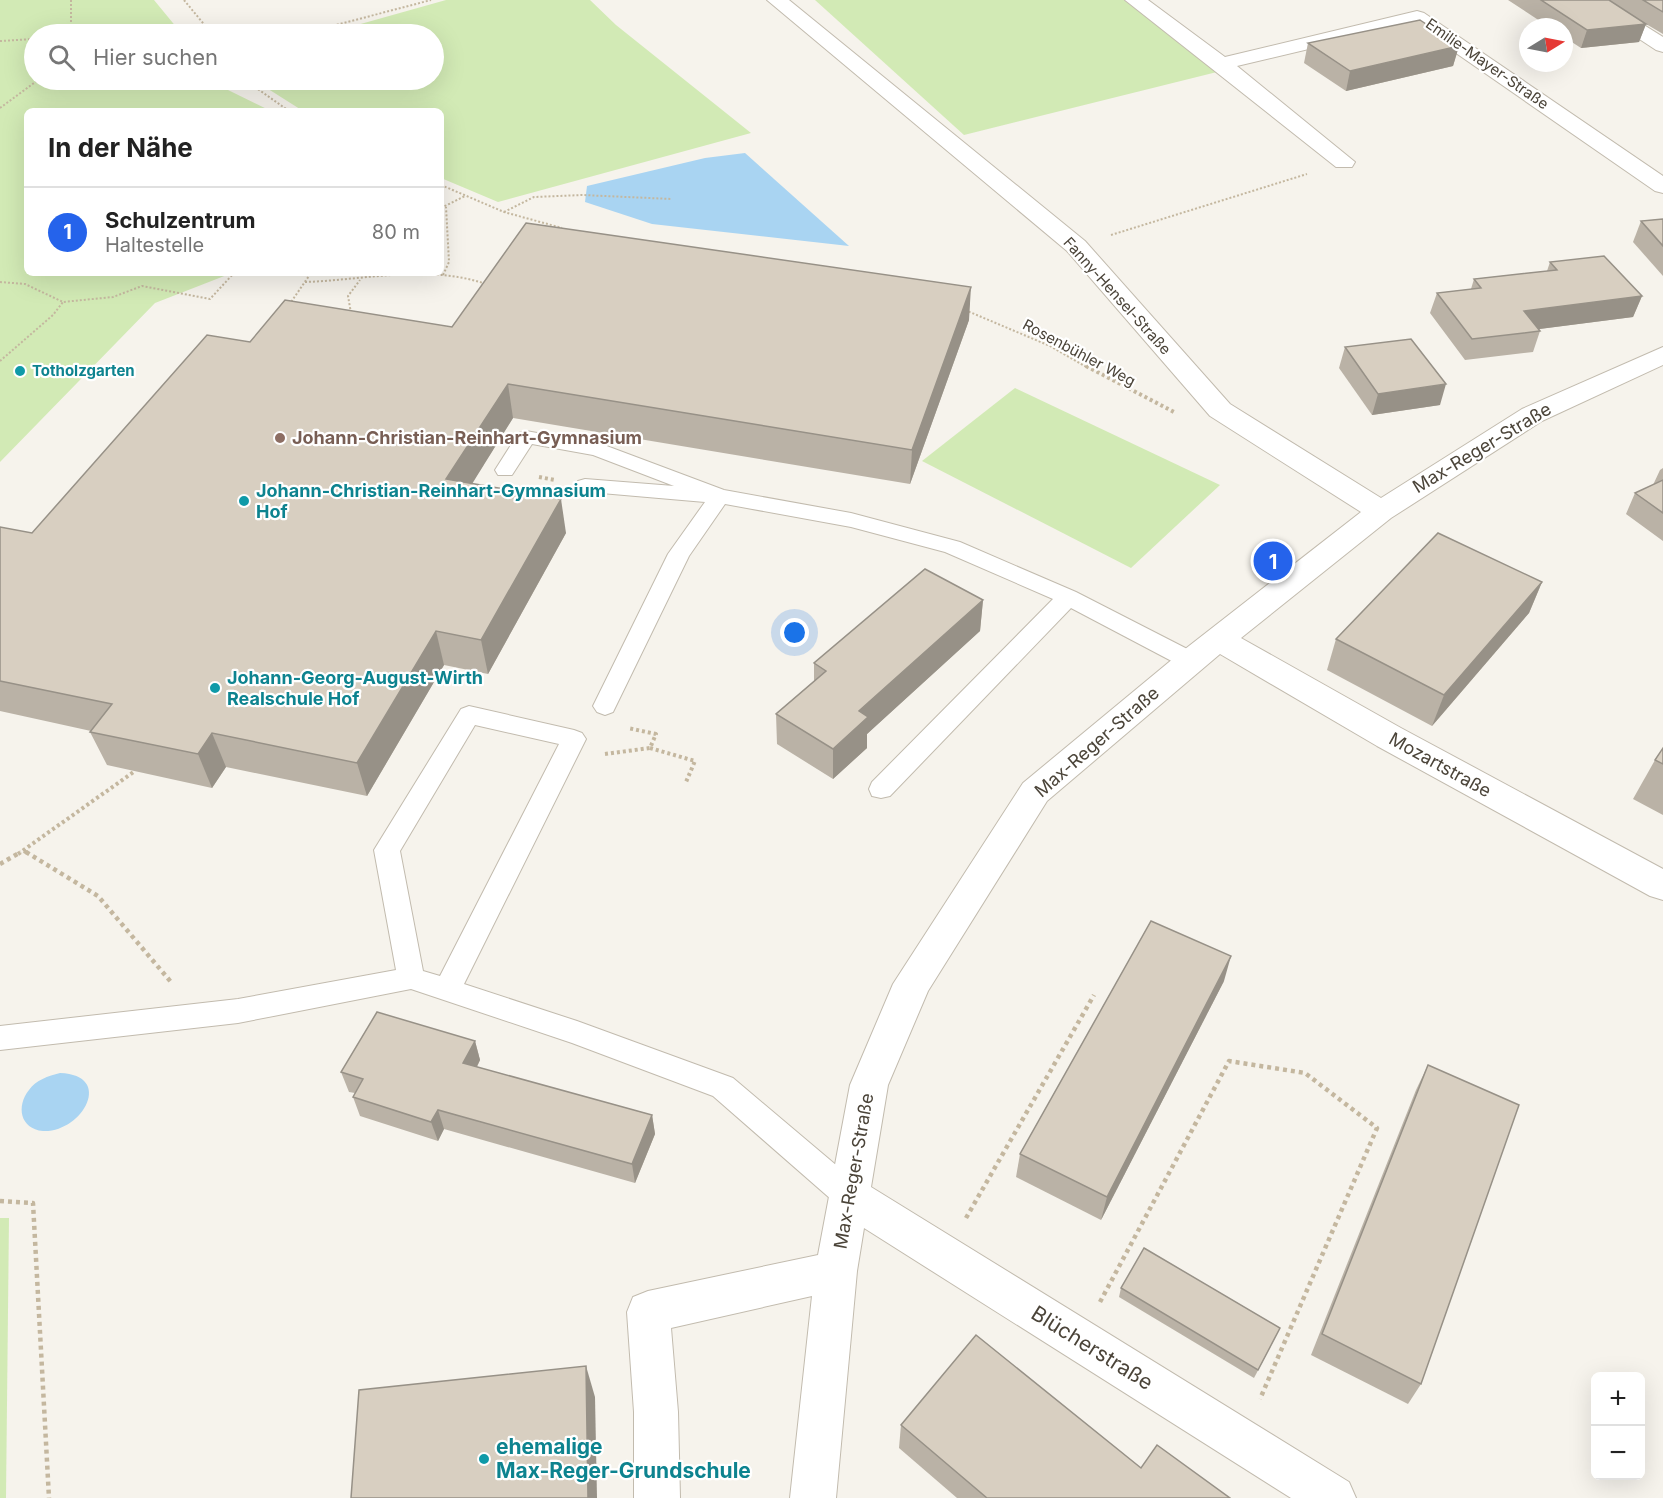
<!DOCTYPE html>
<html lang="de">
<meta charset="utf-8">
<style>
body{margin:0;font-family:Inter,sans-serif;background:#f2f2f2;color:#222}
.controls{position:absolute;right:18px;bottom:18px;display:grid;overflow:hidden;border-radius:9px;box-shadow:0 6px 24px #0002}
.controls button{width:54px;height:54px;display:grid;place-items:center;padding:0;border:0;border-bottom:2px solid #e0e0e0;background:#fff;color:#222;font:30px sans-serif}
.compass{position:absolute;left:1519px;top:18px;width:54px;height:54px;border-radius:50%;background:#fff;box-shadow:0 6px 24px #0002;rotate:80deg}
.you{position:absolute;left:795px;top:633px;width:21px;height:21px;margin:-15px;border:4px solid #fff;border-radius:50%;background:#1a73e8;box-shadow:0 0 0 9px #1a73e833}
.badge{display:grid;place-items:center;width:39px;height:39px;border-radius:50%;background:#2563eb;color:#fff;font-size:20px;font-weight:700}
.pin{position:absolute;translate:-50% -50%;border:3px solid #fff;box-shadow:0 2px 6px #0006}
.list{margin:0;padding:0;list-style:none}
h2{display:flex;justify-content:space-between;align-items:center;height:78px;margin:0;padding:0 24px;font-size:26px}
h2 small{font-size:20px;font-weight:400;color:#767676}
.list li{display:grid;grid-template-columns:39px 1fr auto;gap:18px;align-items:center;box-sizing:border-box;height:90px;padding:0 24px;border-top:2px solid #e0e0e0}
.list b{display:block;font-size:22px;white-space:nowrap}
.list p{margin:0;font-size:20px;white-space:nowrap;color:#767676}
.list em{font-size:20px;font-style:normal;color:#767676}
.icon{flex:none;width:33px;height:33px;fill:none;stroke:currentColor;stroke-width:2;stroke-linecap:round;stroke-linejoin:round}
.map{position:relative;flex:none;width:1663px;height:1498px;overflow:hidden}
.search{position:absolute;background:#fff;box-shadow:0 6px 24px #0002;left:24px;top:24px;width:420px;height:66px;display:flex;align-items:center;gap:15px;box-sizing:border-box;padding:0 21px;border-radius:33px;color:#767676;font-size:22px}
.panel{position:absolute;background:#fff;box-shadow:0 6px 24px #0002;left:24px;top:108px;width:420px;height:168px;border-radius:9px}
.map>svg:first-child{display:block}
</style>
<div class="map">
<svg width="1663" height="1498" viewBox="0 0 1663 1498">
<rect width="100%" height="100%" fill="#f6f3ec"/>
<g fill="#d2eab5">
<path d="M0 0H154L182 34H34V80H218L226 89 271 111H27V273H232L155 303 0 462Z"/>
<path d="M446 0H590L616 25 751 133 498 202 441 178V111H303L254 80H434V34H325Z"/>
<path d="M815 0H1124L1217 72 964 135Z"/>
<path d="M1015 388 1220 485 1131 568 922 461Z"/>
<path d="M0 1218H9L6 1498H0Z"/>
</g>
<g fill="#a9d4f2">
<path d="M745 153 849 246 652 224 585 202 587 186 705 158Z"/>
<path d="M60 1073C115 1075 82 1133 43 1131 20 1129 16 1106 29 1090 36 1080 48 1076 60 1073Z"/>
</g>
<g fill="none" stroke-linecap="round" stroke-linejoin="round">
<defs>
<g id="lane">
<path d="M526 431 604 445 724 490 851 513 960 542 1076 592 1199 655 1202 661 1199 667 1191 669 1183 667 1071 608 890 796 881 798 872 796 869 789 872 782 1053 599 945 552 851 527 725 504 689 556 613 712 605 715 597 712 593 706 668 554 705 502 578 491 575 486 578 481 585 479 674 486 593 455 532 444 512 475H498L495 470 516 437 519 433Z"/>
<path d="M469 706 574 730 582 733 586 739 464 984 577 1021 733 1078 862 1187 866 1197 862 1207 851 1211 840 1207 713 1096 572 1043 411 989 238 1023 0 1050V1026L238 999 396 970 374 850 461 709ZM475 725 559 744 440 976 423 971 400 851Z"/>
</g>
<g id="street">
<path d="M767 0H789L1085 241 1230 404 1381 498 1522 409 1663 347V365L1542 421 1391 518 1241 638 1401 728 1663 869V900L1650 896 1377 746 1220 654 1047 801 928 991 888 1085 871 1187 1349 1482 1356 1498H1291L864 1228 857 1271 836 1498H790L812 1296 671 1328 678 1412 680 1498H634V1412L627 1312 633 1297 648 1291 818 1255 850 1085 893 984 1023 783 1180 653 1361 512 1210 416 1067 251Z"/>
<path d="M1125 0H1148L1225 57 1417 11 1424 13 1663 176V193L1655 191 1414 24 1237 66 1355 162 1352 167H1336Z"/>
<path d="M1580 0H1604L1663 37V52L1656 50Z"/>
</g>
</defs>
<use href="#lane" stroke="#c2bbae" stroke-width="2"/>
<use href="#street" stroke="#c2bbae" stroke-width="2"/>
<g stroke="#c4b79f" stroke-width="2" stroke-dasharray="2 2" stroke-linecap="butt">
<path d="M71 0V34"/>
<path d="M184 0 212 34"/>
<path d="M302 34 431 0"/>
<path d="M0 41 34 39"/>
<path d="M245 80 289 111"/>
<path d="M0 108 38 80"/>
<path d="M441 185 504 212 562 228"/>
<path d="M441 208 465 196"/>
<path d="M504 212 534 197 582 195 672 199"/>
<path d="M1111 235 1307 174"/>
<path d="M443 275 449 262 446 207"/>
<path d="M0 282 25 284 63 302 113 297 142 286 210 299 234 273"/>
<path d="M305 282C365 280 427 264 486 284"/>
<path d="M289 305 311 273"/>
<path d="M965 310 1050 346 1088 368"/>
<path d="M351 313 348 296 360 280"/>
<path d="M0 361 53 315 63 302"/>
</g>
<g stroke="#c4b79f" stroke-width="4" stroke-dasharray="3 3" stroke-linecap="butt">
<path d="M1086 366 1174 412"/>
<path d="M539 477 555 480"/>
<path d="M650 748 695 761 686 782"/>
<path d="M605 754 650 748 656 734 628 728"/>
<path d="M24 851 29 854"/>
<path d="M18 854 135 771"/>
</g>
<g stroke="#c4b79f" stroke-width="4.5" stroke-dasharray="4 4" stroke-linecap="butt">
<path d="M26 852 98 896 171 982"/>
<path d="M0 864 21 852"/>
<path d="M0 1201 33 1203 49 1498"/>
<path d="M966 1218 1094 995"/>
<path d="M1100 1302 1229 1061 1305 1073 1377 1128 1260 1399"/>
</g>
<use href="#lane" fill="#fff" fill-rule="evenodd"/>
<use href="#street" fill="#fff" fill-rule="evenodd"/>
</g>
<g fill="#bab2a6">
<path d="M1508 0H1663V34L1646 24 1639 42 1581 48 1564 37V27H1549Z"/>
<path d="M1308 43 1459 46 1453 66 1346 91 1304 63Z"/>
<path d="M1663 219V276L1633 242 1641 221Z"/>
<path d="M1550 262 1642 296 1633 317 1539 329 1540 331 1533 352 1465 360 1430 313 1437 293 1471 289 1474 279 1547 271Z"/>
<path d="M969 320 910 484 513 418 472 483 566 533 488 674 444 665 367 796 226 767 212 788 107 765 90 732 91 731 0 711V527L32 533 452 327Z"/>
<path d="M1345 347 1440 405 1372 415 1339 368Z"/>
<path d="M1663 468V541L1626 514 1635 493 1653 485 1660 470Z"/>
<path d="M1542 582 1529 613 1432 726 1327 670 1336 639Z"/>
<path d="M983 600 980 631 867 734V748L833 779 777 744 776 714 814 681V663Z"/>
<path d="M1663 748V815L1633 799 1655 760Z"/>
<path d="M1224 981 1101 1220 1016 1177 1020 1154Z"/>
<path d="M475 1041 480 1060 477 1067 652 1115 655 1134 635 1183 444 1129 438 1141 360 1116 353 1097 355 1093 349 1092 341 1072Z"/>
<path d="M1428 1065 1421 1384 1408 1404 1311 1355 1416 1090Z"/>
<path d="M1121 1288 1276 1336 1254 1378 1119 1297Z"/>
<path d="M901 1425 1141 1468 1230 1498H957L899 1448Z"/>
</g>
<g fill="#979187">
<path d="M1646 24 1639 42 1581 48 1587 30Z"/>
<path d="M1459 46 1453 66 1346 91 1350 71Z"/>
<path d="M971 287 969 320 910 484 912 450Z"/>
<path d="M1642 296 1633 317 1517 332 1524 311Z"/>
<path d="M508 384 513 418 454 513 446 479Z"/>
<path d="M1446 384 1440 405 1372 415 1378 394Z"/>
<path d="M561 499 566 533 488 674 481 640Z"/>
<path d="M1542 582 1529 613 1432 726 1444 695Z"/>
<path d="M983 600 980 631 867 734V748L833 779V749L859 711Z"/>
<path d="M436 631 444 665 367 796 357 763Z"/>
<path d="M212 733 226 767 212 788 198 754Z"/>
<path d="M1231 956 1224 981 1101 1220 1107 1197Z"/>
<path d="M475 1041 480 1060 469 1082 463 1063Z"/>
<path d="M438 1110 444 1129 438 1141 431 1122Z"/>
<path d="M652 1115 655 1134 635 1183 632 1164Z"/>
<path d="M586 1366 595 1397 597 1498H588Z"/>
</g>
<g fill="#d8cfc1" stroke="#979187" stroke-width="1.5">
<path d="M1541 0H1609L1646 24 1587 30Z"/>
<path d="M1643 0H1663V12Z"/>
<path d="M1420 20 1459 46 1350 71 1308 43Z"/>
<path d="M1663 219V246L1641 221Z"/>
<path d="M526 223 971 287 912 450 508 384 446 479 561 499 481 640 436 631 357 763 212 733 198 754 90 732 112 704 0 681V527L32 533 207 335 250 342 285 300 452 327Z"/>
<path d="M1604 256 1642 296 1524 311 1540 331 1472 339 1437 293 1481 288 1474 279 1557 270 1550 262Z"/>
<path d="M1411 339 1446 384 1378 394 1345 347Z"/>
<path d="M1663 480V513L1635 493Z"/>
<path d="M1438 533 1542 582 1444 695 1336 639Z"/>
<path d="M925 569 983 600 859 711 868 717 833 749 776 714 826 671 814 663Z"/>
<path d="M1663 748V764L1655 760Z"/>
<path d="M1151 921 1231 956 1107 1197 1020 1154Z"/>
<path d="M377 1012 475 1041 463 1063 652 1115 632 1164 438 1110 431 1122 353 1097 363 1079 341 1072Z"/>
<path d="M1428 1065 1519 1105 1421 1384 1322 1334Z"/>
<path d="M1144 1248 1280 1328 1258 1370 1121 1288Z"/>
<path d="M976 1335 1141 1468 1157 1445 1230 1498H987L901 1425Z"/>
<path d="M586 1366 588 1498H351L359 1390Z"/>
</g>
<g fill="#0f9aa8" stroke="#fff" stroke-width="2">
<circle cx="20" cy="371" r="6"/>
<circle cx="244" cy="501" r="6"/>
<circle cx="215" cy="688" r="6"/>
<circle cx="484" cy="1459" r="6"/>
</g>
<circle fill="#8d6e63" stroke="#fff" stroke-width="2" cx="280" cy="438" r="6"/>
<g text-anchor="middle" stroke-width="4.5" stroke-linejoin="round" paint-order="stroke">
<g font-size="15" fill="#4b4439" stroke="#fff">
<text transform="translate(1487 64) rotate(35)" y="5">Emilie-Mayer-Straße</text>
<text transform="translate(1117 296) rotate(48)" y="5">Fanny-Hensel-Straße</text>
<text transform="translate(1079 353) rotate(28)" y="5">Rosenbühler Weg</text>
</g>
<g font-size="15" font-weight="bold" fill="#0d838f" stroke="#fff" text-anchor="start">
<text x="32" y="376">Totholzgarten</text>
</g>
<g font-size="18" font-weight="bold" fill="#785e54" stroke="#fff" text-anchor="start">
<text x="292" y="444">Johann-Christian-Reinhart-Gymnasium</text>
</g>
<g font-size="18" fill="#4b4439" stroke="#fff">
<text transform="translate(1482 448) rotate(-31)" y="6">Max-Reger-Straße</text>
<text transform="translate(1097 742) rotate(-41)" y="6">Max-Reger-Straße</text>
<text transform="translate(1440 765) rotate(29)" y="6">Mozartstraße</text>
<text transform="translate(854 1171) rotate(-80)" y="6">Max-Reger-Straße</text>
</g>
<g font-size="18" font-weight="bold" fill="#0d838f" stroke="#fff" text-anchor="start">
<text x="256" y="497">Johann-Christian-Reinhart-Gymnasium<tspan x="256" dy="21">Hof</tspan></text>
<text x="227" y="684">Johann-Georg-August-Wirth<tspan x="227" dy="21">Realschule Hof</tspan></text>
</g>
<g font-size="21" fill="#4b4439" stroke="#fff">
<text transform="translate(1092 1348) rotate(32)" y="7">Blücherstraße</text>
</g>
<g font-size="21" font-weight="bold" fill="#0d838f" stroke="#fff" text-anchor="start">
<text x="496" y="1454">ehemalige<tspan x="496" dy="24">Max-Reger-Grundschule</tspan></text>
</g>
</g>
</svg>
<div class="controls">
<button>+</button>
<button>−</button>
</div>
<svg class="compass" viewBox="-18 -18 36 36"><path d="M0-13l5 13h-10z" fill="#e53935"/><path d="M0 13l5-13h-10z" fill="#767676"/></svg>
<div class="you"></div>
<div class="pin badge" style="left:1273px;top:561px">1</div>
<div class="search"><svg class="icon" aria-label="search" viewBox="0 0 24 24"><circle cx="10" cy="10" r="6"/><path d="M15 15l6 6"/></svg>Hier suchen</div>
<section class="panel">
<h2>In der Nähe<small></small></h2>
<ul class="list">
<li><span class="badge">1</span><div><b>Schulzentrum</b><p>Haltestelle</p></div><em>80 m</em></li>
</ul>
</section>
</div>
